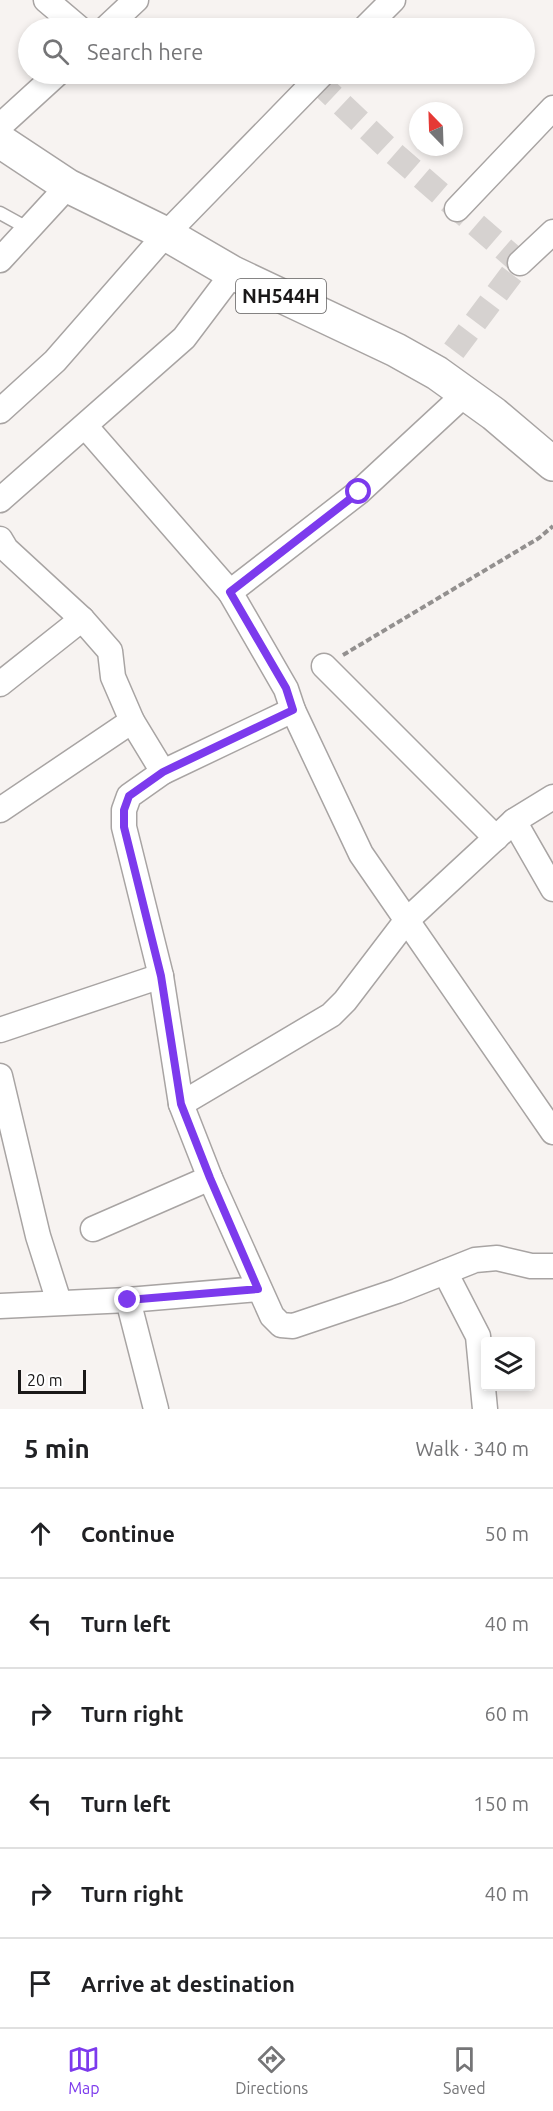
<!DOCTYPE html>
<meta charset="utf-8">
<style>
body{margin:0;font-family:Ubuntu,sans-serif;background:#f2f2f2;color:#202124}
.controls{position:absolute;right:18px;bottom:18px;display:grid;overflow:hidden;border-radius:6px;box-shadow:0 3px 9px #0003}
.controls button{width:54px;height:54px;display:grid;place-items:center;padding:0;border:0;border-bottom:2px solid #e0e0e0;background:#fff;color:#202124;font:30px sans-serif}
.compass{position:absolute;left:409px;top:102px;width:54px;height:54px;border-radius:50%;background:#fff;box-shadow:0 3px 9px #0003;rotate:337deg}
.scale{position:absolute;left:18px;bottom:15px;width:68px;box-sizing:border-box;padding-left:6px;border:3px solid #1a1818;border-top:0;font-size:16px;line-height:21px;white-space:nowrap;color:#1a1818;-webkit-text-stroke:4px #fff;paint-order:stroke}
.stop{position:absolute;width:18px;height:18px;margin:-14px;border:4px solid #7c3aed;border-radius:50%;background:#fff}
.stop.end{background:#7c3aed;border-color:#fff;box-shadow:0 2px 6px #0008}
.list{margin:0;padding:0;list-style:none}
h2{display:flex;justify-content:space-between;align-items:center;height:78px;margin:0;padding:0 24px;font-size:26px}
h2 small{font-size:20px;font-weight:400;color:#757577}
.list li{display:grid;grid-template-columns:39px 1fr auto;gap:18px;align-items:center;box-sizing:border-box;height:90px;padding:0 24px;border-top:2px solid #e0e0e0}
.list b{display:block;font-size:22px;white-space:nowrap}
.list em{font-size:20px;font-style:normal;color:#757577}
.icon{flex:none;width:33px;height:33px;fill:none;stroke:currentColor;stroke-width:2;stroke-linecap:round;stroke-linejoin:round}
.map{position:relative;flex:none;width:553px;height:1409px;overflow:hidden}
.search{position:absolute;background:#fff;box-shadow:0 3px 9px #0003;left:18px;right:18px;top:18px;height:66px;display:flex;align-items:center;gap:15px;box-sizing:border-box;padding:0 21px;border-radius:33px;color:#757577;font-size:22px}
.sheet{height:618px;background:#fff}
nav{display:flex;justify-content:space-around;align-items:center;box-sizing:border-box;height:84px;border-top:2px solid #e0e0e0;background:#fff;font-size:16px;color:#757577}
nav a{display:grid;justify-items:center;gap:3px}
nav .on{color:#7c3aed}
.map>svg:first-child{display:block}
</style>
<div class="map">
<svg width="553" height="1409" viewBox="0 0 553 1409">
<rect width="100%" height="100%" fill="#f7f3f1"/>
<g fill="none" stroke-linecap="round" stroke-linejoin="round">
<path stroke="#d6d2d0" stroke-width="24" stroke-dasharray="24 12" stroke-linecap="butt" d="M316 80 390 150 520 263 437 373"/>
<defs>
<path id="lane" d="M0 213 29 229"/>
<g id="street">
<path d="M46 0 79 28"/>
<path d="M106 28 136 0"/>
<path d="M365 28 393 0"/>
<path d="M0 126 57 74"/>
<path d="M457 209 553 108"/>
<path d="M0 260 68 186"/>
<path d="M520 263 553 232"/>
<path d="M466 393 359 492 230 592 286 689 293 710 361 854 553 1132"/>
<path d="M0 411 55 361 166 234 322 74"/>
<path d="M86 427 230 592"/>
<path d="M0 500 184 338 233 273"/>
<path d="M0 539 6 549 82 619 110 651 113 677 132 721 163 772"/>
<path d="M324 666 496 838"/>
<path d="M0 684 82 619"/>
<path d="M293 710 163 772 129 796 124 810V827L161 976 181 1104 210 1178 272 1316 281 1325 293 1326 397 1291 475 1260 497 1258 531 1266H553"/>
<path d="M0 810 132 721"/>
<path d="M514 821 553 889"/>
<path d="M0 1030 161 976"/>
<path d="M0 1076 38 1236 59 1302"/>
<path d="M181 1104 331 1015 345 1001 406 921 514 821 553 797"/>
<path d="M93 1229 210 1178"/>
<path d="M445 1272 478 1336 485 1409"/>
<path d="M128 1300 156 1409"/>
<path d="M0 1306 128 1300 258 1289"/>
</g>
<path id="highway" d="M0 141 68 186 166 234 233 273 396 350 437 373 494 414 553 464"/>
</defs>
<use href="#lane" stroke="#a8a4a3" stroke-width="15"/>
<use href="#street" stroke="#a8a4a3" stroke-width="27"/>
<use href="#highway" stroke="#a8a4a3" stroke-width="36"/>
<path stroke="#93908f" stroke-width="4" stroke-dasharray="6 3" stroke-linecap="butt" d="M343 655 539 538 553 526"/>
<use href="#lane" stroke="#fff" stroke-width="12"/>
<use href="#street" stroke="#fff" stroke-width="24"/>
<use href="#highway" stroke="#fff" stroke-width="33"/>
</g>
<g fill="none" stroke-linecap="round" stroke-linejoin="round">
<path stroke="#7c3aed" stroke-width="8" d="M128 1300 258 1289 210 1178 181 1104 161 976 124 827V810L129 796 163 772 293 710 286 688 230 592 359 492"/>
</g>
<g text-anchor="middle" stroke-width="6" stroke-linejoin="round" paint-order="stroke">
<rect fill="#fff" stroke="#5f5d5d" stroke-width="1.5" x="236" y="279" width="90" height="34" rx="4.5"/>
<g font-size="20" font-weight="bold" fill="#1a1818">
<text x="281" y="303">NH544H</text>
</g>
</g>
</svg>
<div class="controls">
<button><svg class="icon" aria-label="layers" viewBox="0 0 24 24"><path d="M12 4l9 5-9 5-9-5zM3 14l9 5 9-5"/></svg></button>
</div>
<svg class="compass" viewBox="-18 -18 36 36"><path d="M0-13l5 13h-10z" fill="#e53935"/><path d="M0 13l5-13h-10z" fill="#757577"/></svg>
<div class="scale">20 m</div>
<div class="stop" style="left:359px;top:492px"></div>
<div class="stop end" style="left:128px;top:1300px"></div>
<div class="search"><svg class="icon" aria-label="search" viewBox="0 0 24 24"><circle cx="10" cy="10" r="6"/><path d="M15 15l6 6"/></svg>Search here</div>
</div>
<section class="sheet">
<h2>5 min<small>Walk · 340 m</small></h2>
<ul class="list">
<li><svg class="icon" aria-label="ahead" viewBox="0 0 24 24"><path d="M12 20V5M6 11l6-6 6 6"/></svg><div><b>Continue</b></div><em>50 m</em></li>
<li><svg class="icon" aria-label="left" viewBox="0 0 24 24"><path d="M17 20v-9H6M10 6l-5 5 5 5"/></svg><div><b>Turn left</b></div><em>40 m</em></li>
<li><svg class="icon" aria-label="right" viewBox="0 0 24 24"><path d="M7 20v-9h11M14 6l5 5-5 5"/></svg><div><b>Turn right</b></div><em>60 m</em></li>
<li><svg class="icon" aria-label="left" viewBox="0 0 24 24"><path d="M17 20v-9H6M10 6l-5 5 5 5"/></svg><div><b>Turn left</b></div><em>150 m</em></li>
<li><svg class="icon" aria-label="right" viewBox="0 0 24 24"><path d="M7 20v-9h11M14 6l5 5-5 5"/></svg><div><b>Turn right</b></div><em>40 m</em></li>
<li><svg class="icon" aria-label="arrive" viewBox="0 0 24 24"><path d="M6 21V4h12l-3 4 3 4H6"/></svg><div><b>Arrive at destination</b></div></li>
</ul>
</section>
<nav>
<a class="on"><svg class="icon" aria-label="map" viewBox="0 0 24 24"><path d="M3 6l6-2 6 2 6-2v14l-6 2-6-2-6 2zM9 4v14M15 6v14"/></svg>Map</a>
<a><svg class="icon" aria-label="directions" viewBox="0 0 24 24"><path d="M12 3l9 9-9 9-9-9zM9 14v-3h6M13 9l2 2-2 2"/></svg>Directions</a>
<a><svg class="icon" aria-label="saved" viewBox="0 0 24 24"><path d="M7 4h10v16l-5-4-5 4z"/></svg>Saved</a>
</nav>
